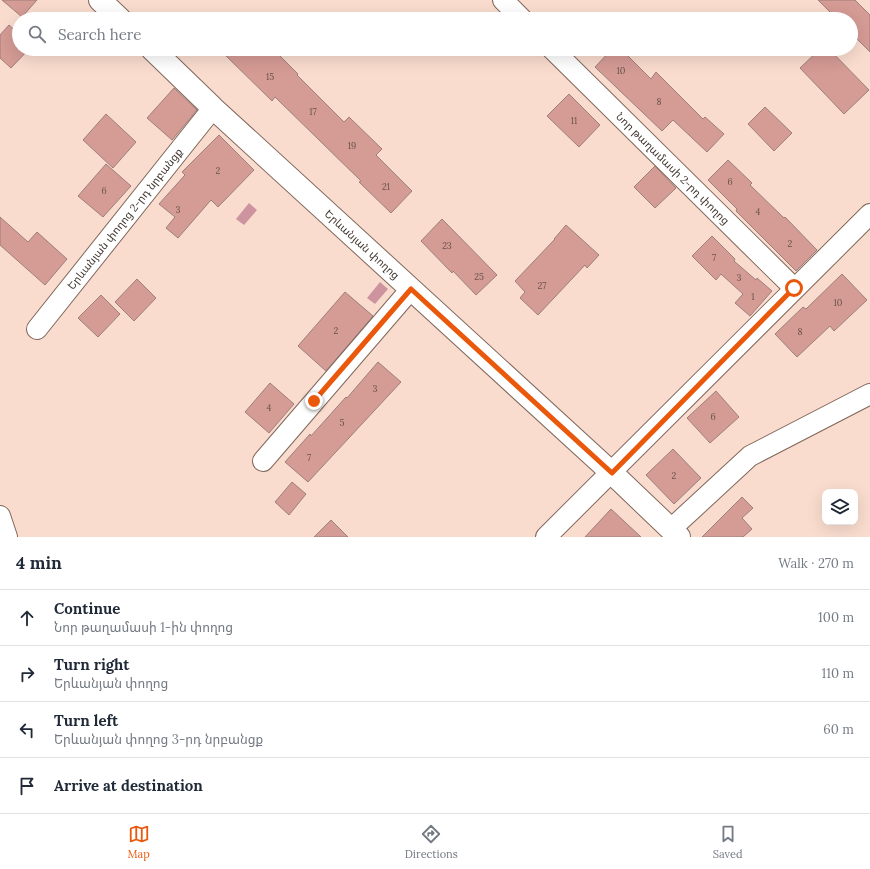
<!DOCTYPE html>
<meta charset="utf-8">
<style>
body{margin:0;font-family:Lora,"Noto Sans Armenian",serif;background:#f6f6f7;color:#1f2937}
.controls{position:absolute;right:12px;bottom:12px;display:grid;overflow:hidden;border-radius:8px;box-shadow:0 4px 16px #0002}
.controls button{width:36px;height:36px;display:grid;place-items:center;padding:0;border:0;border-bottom:1px solid #e0e1e3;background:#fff;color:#1f2937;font:20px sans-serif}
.stop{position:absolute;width:12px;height:12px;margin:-9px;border:3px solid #ea580c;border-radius:50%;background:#fff}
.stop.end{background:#ea580c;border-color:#fff;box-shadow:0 1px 4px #0008}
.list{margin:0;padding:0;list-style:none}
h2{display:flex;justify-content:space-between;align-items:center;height:52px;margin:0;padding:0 16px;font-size:17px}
h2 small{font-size:13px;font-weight:400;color:#747a83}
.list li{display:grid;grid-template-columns:26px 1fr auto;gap:12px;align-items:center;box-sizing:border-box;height:56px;padding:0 16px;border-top:1px solid #e0e1e3}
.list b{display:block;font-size:15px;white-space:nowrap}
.list p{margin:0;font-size:13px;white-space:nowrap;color:#747a83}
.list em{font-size:13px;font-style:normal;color:#747a83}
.icon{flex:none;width:22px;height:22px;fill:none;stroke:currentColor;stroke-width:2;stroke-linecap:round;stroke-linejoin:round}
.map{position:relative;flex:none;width:870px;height:537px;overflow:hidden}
.search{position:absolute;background:#fff;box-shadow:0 4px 16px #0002;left:12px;right:12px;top:12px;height:44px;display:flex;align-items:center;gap:10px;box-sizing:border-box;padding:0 14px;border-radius:22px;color:#747a83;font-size:15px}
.sheet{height:276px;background:#fff}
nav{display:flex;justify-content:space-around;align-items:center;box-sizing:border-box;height:56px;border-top:1px solid #e0e1e3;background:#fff;font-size:11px;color:#747a83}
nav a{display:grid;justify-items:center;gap:2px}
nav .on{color:#ea580c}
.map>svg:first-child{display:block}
</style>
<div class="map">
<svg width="870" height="537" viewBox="0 0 870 537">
<rect width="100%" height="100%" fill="#f9dcce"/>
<g fill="#cd94a0">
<path d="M249 203 257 210 244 225 236 219Z"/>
<path d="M380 282 388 289 375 304 367 298Z"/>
</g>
<g fill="#d59b95" stroke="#9d7f7c">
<path d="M2 0H37L22 17Z"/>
<path d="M818 0H855L870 15V52L851 33V19H837Z"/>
<path d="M9 25 19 34V49H29L11 68 0 58V35Z"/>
<path d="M219 49H273L298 74 297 75 344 122 349 117 382 149 376 155 412 191 391 213 359 182 361 181 275 97 272 101Z"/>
<path d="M612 49H621L651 79 656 72 703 119 705 117 724 134 707 152 673 120 662 131 595 67Z"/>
<path d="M820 49H829L869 90 844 114 800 68Z"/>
<path d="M174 88 197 110 172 140 147 118Z"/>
<path d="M569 94 600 125 579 147 547 116Z"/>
<path d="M765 107 792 133 774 151 748 124Z"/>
<path d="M106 114 136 142 113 168 83 140Z"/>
<path d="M219 135 254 170 218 207 211 200 178 238 166 228 175 217 159 204 185 175 182 172Z"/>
<path d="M728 160 752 183 750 185 784 218 785 217 817 250 796 271 736 211 737 209 708 180Z"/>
<path d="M106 164 131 186 103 217 78 196Z"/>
<path d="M655 166 676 188 655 208 634 187Z"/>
<path d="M0 217 28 242 37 232 67 259 45 285 0 245Z"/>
<path d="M442 219 497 275 476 295 453 271 452 273 421 241Z"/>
<path d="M566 225 599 255 587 268 585 265 538 315 520 298 525 292 515 281 555 239H554Z"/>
<path d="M712 236 735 259 734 261 756 280 757 278 772 291 750 316 735 303 743 294 721 274 716 280 692 256Z"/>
<path d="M842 274 867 300 834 331 830 326 797 357 775 334 803 307 806 309Z"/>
<path d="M137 279 156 298 134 321 115 302Z"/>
<path d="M345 292 373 316 326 371 298 346Z"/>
<path d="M101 295 120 314 98 337 78 318Z"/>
<path d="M378 362 401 382 308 482 285 462 310 434 311 436 346 397 347 398Z"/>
<path d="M270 383 294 404 269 433 245 412Z"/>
<path d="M716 391 739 417 710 443 687 418Z"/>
<path d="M673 449 701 478 674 504 646 475Z"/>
<path d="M292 482 306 494 289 515 275 502Z"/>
<path d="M742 497 753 508 742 518 752 529 743 537H702Z"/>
<path d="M611 509 641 537H585Z"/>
<path d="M331 520 348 537H314Z"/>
</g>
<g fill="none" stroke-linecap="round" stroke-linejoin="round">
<defs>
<g id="minor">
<path d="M503 0 522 19"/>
<path id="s1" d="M552 49 794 288"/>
<path id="s2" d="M37 329 213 108"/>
<path d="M263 461 411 289"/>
<path d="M0 516 7 537"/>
<path d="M671 529 750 456 870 394"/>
<path d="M546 537 870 214"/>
</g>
<g id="major">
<path d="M100 0 120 19"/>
<path id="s3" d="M152 49 213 108 612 473 679 537"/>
</g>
</defs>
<use href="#minor" stroke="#80675b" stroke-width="22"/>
<use href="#major" stroke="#80675b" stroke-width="24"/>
<use href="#minor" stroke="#fff" stroke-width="20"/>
<use href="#major" stroke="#fff" stroke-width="22"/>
</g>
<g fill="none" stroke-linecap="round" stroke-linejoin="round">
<path stroke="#ea580c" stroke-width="5" d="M314 401 411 289 612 473 794 288"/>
</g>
<g text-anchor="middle" stroke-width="3.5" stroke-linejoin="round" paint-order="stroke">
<g font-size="9" fill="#68524c">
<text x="621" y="74">10</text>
<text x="270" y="80">15</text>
<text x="659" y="105">8</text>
<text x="313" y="115">17</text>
<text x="574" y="124">11</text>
<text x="352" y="149">19</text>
<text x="218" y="174">2</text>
<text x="730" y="185">6</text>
<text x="386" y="190">21</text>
<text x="104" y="194">6</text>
<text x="178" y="213">3</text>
<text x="758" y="215">4</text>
<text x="790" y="247">2</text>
<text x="447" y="249">23</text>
<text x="714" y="261">7</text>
<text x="479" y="280">25</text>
<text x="739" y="281">3</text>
<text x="542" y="289">27</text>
<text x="753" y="300">1</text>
<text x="838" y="306">10</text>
<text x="336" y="334">2</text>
<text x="800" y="335">8</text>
<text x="375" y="392">3</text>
<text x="269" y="411">4</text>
<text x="713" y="420">6</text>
<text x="342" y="426">5</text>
<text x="309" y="461">7</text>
<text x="674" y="479">2</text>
</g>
<g font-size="11" fill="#443933" stroke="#fff">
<text dy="4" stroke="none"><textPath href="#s1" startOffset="170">Նոր թաղամասի 2-րդ փողոց</textPath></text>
<text dy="4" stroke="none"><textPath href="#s2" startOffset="141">Երևանյան փողոց 2-րդ նրբանցք</textPath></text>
<text dy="4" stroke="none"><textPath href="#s3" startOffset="287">Երևանյան փողոց</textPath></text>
</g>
</g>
</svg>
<div class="controls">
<button><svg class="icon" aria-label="layers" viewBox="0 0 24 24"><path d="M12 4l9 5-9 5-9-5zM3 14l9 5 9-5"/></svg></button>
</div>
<div class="stop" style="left:794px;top:288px"></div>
<div class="stop end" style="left:314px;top:401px"></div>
<div class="search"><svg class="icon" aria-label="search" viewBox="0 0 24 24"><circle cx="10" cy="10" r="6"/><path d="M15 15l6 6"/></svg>Search here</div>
</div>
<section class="sheet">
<h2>4 min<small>Walk · 270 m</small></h2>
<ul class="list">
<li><svg class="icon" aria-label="ahead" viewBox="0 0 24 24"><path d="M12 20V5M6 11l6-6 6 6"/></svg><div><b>Continue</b><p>Նոր թաղամասի 1-ին փողոց</p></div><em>100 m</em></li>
<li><svg class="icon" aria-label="right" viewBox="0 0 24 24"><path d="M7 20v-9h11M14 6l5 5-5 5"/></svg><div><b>Turn right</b><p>Երևանյան փողոց</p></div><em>110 m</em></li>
<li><svg class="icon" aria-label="left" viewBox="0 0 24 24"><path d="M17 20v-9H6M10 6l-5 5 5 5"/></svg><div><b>Turn left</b><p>Երևանյան փողոց 3-րդ նրբանցք</p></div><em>60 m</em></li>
<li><svg class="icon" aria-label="arrive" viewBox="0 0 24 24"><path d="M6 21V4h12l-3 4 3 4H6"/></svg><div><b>Arrive at destination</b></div></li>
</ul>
</section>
<nav>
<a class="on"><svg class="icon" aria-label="map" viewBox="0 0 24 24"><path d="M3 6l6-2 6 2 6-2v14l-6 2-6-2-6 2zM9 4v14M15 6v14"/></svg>Map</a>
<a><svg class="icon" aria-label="directions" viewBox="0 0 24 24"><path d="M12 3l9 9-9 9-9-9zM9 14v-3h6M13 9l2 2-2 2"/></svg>Directions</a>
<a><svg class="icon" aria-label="saved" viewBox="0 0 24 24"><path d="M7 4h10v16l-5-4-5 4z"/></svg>Saved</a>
</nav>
